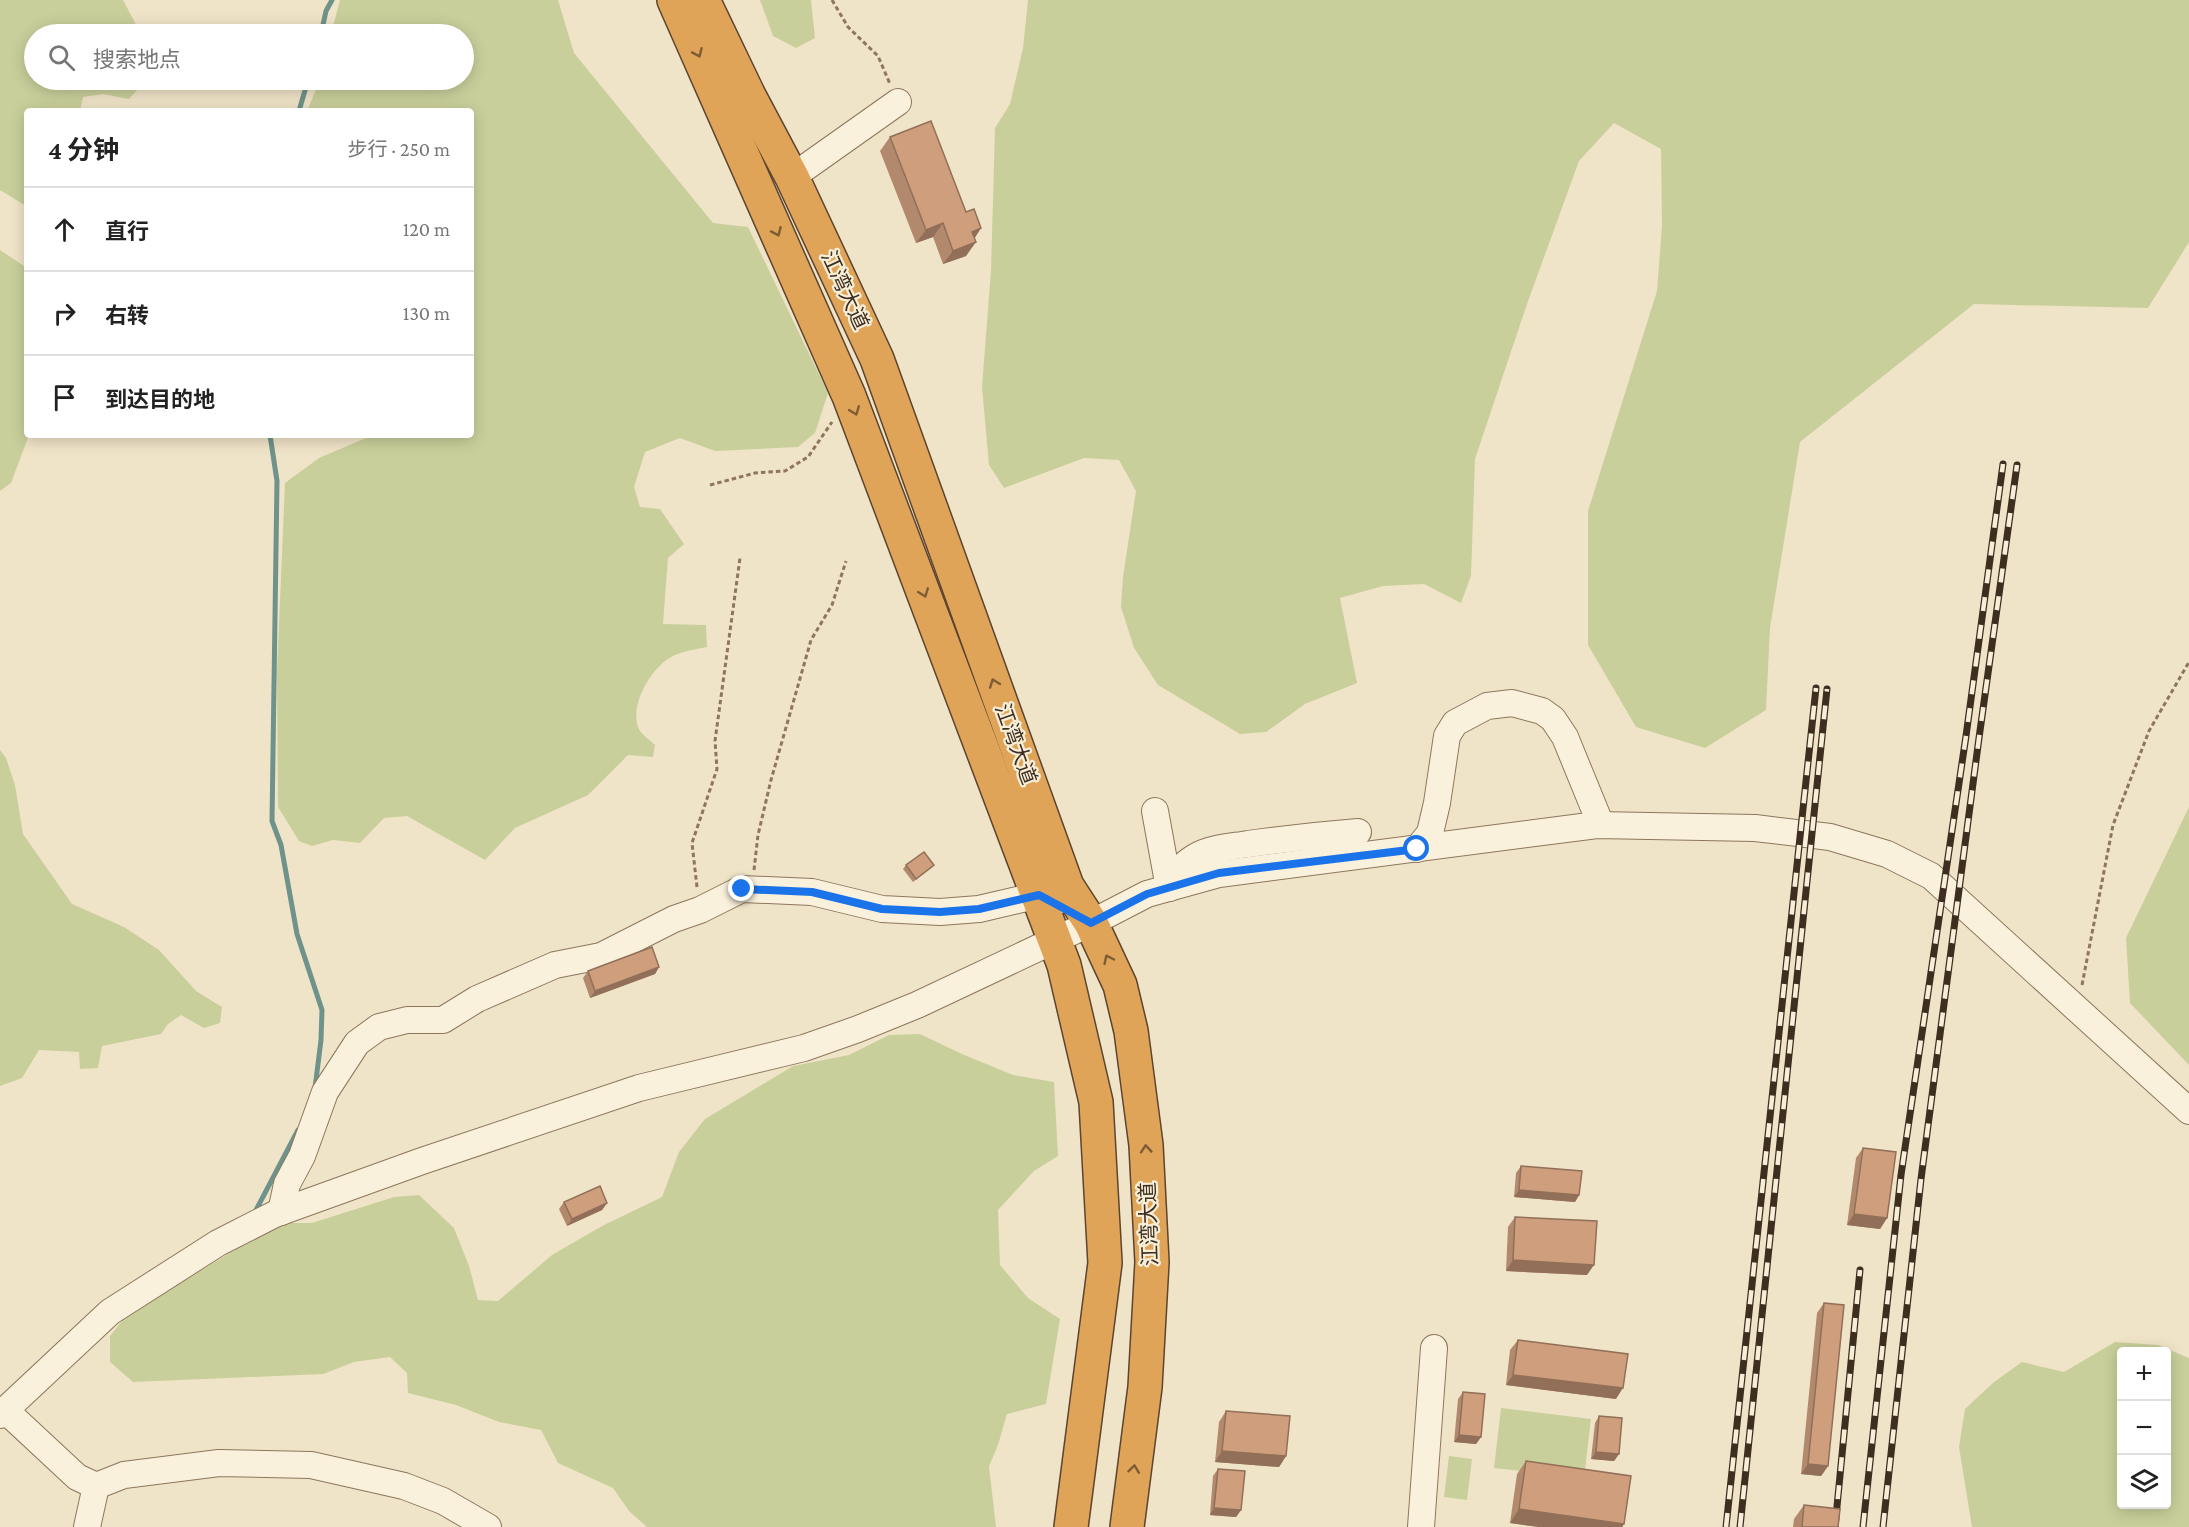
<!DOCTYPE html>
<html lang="zh">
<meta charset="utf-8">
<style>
body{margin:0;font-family:"Crimson Pro","Noto Sans SC",serif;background:#f2f2f2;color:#222}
.controls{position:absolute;right:18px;bottom:18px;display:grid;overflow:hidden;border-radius:6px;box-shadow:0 3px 15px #0003}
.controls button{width:54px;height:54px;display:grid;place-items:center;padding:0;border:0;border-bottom:2px solid #e0e0e0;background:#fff;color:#222;font:30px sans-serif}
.stop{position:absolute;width:18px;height:18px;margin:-14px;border:4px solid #1a73e8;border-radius:50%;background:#fff}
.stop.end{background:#1a73e8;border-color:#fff;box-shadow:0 2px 6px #0008}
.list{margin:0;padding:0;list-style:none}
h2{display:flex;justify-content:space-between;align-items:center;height:78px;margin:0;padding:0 24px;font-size:26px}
h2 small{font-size:20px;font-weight:400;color:#767676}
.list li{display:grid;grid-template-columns:39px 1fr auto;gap:18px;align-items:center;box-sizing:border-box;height:84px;padding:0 24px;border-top:2px solid #e0e0e0}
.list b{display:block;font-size:22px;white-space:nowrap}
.list em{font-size:20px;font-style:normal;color:#767676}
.icon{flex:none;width:33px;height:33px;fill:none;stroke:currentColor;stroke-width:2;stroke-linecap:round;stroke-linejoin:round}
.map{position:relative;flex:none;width:2189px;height:1527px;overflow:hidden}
.search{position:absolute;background:#fff;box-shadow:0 3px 15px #0003;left:24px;top:24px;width:450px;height:66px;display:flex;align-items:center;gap:15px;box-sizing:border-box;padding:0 21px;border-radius:33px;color:#767676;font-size:22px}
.panel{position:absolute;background:#fff;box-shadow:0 3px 15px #0003;left:24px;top:108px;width:450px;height:330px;border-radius:6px}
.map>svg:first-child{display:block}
</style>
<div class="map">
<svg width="2189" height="1527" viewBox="0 0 2189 1527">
<rect width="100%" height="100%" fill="#f0e4c8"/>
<g fill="#c9cf9b" fill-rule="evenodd">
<path d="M0 0H123L141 34H34V80H146L129 99 103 94 83 97 80 111H27L26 206 0 190Z"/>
<path d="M340 0H558L574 53 713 223 748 227 828 393 815 433 798 447 715 451 680 438 645 452 634 487 640 507 660 509 684 544 668 558 663 624 706 625 707 647C697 649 685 651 675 655 653 664 628 705 639 729 642 735 650 740 655 745L653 757 628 755 588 795 515 828 485 860 407 816 384 818 360 843 333 840 312 846 299 841 278 807 277 671 285 483 319 458 373 435H471V111H307L320 80H464V34H331Z"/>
<path d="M760 0H811L815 38 796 48 773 36Z"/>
<path d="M1028 0H2189V242L2148 308 1974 304 1800 442 1770 628 1766 710 1705 748 1636 727 1588 645V511L1657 291 1662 226 1661 149 1614 123 1579 161 1527 304 1475 459 1471 576 1461 603 1424 584 1383 586 1340 598 1357 683 1305 704 1266 732 1240 734 1158 685 1134 648 1121 607 1123 577 1136 491 1119 460 1084 458 1004 488 989 465 982 387 991 270 995 128 1010 104 1023 48Z"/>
<path d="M0 250 27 268 29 435 11 483 0 491Z"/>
<path d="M0 750 6 758 15 785 23 834 72 904 124 927 159 950 196 991 222 1007 220 1023 204 1028 181 1015 168 1024 161 1034 102 1046 98 1068 80 1069 79 1052 39 1050 22 1078 0 1086Z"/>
<path d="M2189 807V1065L2130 1003 2126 938Z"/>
<path d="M920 1034 962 1054 1013 1075 1054 1082 1058 1156 1034 1171 998 1210 1000 1265 1028 1298 1060 1319 1046 1404 1007 1414 998 1445 989 1466 996 1527H647L629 1511 613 1488 558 1463 541 1430 499 1422 456 1405 408 1393 407 1373 390 1357 354 1362 323 1374 133 1382 110 1362V1336L125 1317 279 1223H312L394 1197 419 1195 454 1228 469 1266 478 1300 498 1301 552 1255 602 1226 662 1197 679 1152 705 1119 793 1066 849 1055 889 1035Z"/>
<path d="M2115 1342 2158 1345 2189 1358V1527H1972L1959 1447 1965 1409 1994 1382 2022 1362 2064 1372ZM2122 1352H2166V1504H2122Z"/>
<path d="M1501 1408 1591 1419 1584 1478 1494 1468Z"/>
<path d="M1449 1456 1472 1459 1467 1500 1444 1497Z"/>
</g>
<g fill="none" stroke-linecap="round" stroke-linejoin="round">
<g stroke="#6f938a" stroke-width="5">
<path d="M321 34 326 11 332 0"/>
<path d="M299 111 308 80"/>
<path d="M270 435 277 481 272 821 281 845 297 934 322 1010 321 1040 315 1088"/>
<path d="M255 1212 298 1130"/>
</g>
<defs>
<g id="minor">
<path d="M792 177 898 102"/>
<path d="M1155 811 1169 888"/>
<path d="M1417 849 1430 833 1437 803 1447 736 1455 723 1487 706 1512 703 1542 711 1553 719 1565 737 1601 825"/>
<path d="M1169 888C1174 874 1182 865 1195 857 1210 848 1230 847 1248 844 1285 839 1321 835 1358 832"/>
<path d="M281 1212 287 1184 302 1156 325 1092 357 1043 379 1027 407 1020H443L477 999 555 965 601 956 674 919 700 910 742 889 812 892 882 909 940 912 979 909 1039 895 1054 903"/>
<path d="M5 1410 77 1477 96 1486 124 1475 219 1463 311 1465 404 1486 443 1501 488 1527"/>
<path d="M0 1415 110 1312 218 1243 275 1214 422 1161 639 1088 804 1048 858 1029 917 1005 1091 923 1147 894 1219 874 1597 825 1755 828 1830 837 1887 854 1931 876 2189 1111"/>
<path d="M87 1527 96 1486"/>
<path d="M1421 1527 1434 1348"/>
</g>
<g id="highway">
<path d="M674 0 849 396 1064 965 1096 1102 1105 1263 1071 1527"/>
<path d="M703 0 749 96 792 177 877 359 1067 886 1091 923 1120 985 1131 1031 1146 1145 1152 1262 1145 1387 1127 1527"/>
</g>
</defs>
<use href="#minor" stroke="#8d765c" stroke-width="28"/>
<use href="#highway" stroke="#5b4430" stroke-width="36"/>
<g stroke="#8d765c" stroke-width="3" stroke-dasharray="4.5 3" stroke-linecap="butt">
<path d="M832 0 848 27 878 56 890 84"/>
<path d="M710 485 755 473 785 471 808 457 832 422"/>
<path d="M754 870 758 835 771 780 811 640 832 605 846 561"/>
<path d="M697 887 692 843 717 769 715 741 740 558"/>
<path d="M2082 985 2113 825 2149 731 2189 662"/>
</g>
<use href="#minor" stroke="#faf1dc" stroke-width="26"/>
<use href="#highway" stroke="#e0a458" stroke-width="33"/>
<defs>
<g id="rail">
<path d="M1726 1527 1816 688"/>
<path d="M1740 1527 1827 689"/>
<path d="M1835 1527 1860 1270"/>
<path d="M1863 1527 1901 1175 1966 736 2003 464"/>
<path d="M1883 1527 1921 1179 1979 738 2017 465"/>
</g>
</defs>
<use href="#rail" stroke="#3d2e20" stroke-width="7"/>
<use href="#rail" stroke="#f7eed8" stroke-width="4.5" stroke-dasharray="14" stroke-linecap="butt"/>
</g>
<g fill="#b2896c">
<path d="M890 137 966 212 981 228 974 239 966 256 943 264 933 237 916 243 880 151Z"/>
<path d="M906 865 931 868 913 882 903 869Z"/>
<path d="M659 967 655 974 590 998 583 978 588 971Z"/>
<path d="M1863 1148 1887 1218 1880 1229 1847 1225 1856 1158Z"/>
<path d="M1521 1166 1579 1195 1575 1202 1514 1197 1516 1173Z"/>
<path d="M564 1202 607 1203 602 1210 567 1226 559 1209Z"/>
<path d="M1515 1217 1587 1275 1506 1271 1508 1227Z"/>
<path d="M1824 1303 1828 1466 1821 1476 1801 1474 1817 1313Z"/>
<path d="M1518 1340 1616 1399 1506 1385 1510 1350Z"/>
<path d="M1463 1392 1481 1437 1476 1444 1454 1442 1458 1399Z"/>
<path d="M1226 1411 1286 1456 1279 1467 1215 1462 1219 1422Z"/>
<path d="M1599 1416 1619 1454 1614 1461 1591 1459 1595 1423Z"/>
<path d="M1526 1461 1624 1524 1622 1527H1539L1510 1523 1517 1474Z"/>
<path d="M1218 1469 1241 1510 1236 1517 1210 1515 1213 1476Z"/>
<path d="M1804 1505 1838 1527H1793L1794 1519Z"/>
</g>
<g fill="#916f58">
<path d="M943 223 933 237 916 243 926 230Z"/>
<path d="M981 228 972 242V232Z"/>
<path d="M976 242 966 256 943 264 953 251Z"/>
<path d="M659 967 655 974 590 998 595 991Z"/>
<path d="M1519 1190 1579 1195 1575 1202 1514 1197Z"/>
<path d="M607 1203 602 1210 567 1226 572 1219Z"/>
<path d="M1854 1214 1887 1218 1880 1229 1847 1225Z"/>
<path d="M1513 1260 1594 1265 1587 1275 1506 1271Z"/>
<path d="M1513 1375 1623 1388 1616 1399 1506 1385Z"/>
<path d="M1459 1435 1481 1437 1476 1444 1454 1442Z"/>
<path d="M1222 1451 1286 1456 1279 1467 1215 1462Z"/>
<path d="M1596 1452 1619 1454 1614 1461 1591 1459Z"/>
<path d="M1808 1464 1828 1466 1821 1476 1801 1474Z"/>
<path d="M1214 1508 1241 1510 1236 1517 1210 1515Z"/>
<path d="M1519 1509 1624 1524 1622 1527H1539L1510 1523Z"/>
</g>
<g fill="#cf9f7d" stroke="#916f58" stroke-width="1.5">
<path d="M931 121 966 212 974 209 981 228 972 232 976 242 953 251 943 223 926 230 890 137Z"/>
<path d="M924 852 934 865 916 879 906 865Z"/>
<path d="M652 947 659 967 595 991 588 971Z"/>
<path d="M1863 1148 1896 1152 1887 1218 1854 1214Z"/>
<path d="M1521 1166 1582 1171 1579 1195 1519 1190Z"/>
<path d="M600 1186 607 1203 572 1219 564 1202Z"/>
<path d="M1515 1217 1597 1221 1594 1265 1513 1260Z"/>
<path d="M1824 1303 1844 1305 1828 1466 1808 1464Z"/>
<path d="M1518 1340 1628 1354 1623 1388 1513 1375Z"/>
<path d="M1463 1392 1485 1394 1481 1437 1459 1435Z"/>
<path d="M1226 1411 1290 1416 1286 1456 1222 1451Z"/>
<path d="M1599 1416 1622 1418 1619 1454 1596 1452Z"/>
<path d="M1526 1461 1631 1476 1624 1524 1519 1509Z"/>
<path d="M1218 1469 1245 1471 1241 1510 1214 1508Z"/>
<path d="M1804 1505 1840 1509 1838 1527H1802Z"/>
</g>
<defs><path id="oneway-chevron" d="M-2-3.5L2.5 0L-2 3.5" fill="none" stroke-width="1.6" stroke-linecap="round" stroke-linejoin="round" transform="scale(1.5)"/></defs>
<g stroke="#7e5d36">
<use href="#oneway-chevron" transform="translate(698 53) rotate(66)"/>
<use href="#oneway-chevron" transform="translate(777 232) rotate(66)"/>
<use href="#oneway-chevron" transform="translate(855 411) rotate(69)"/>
<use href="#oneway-chevron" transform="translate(924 593) rotate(69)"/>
<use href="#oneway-chevron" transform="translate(994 683) rotate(-110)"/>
<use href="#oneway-chevron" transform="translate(1108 959) rotate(-115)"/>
<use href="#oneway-chevron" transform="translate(1146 1149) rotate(-94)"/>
<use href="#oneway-chevron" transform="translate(1134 1469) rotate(-83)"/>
</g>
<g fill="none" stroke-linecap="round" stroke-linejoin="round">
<path stroke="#1a73e8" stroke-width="8" d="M742 889 812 892 882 909 940 912 979 909 1039 895 1091 923 1147 894 1219 873 1417 849"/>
</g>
<g text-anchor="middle" stroke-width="4.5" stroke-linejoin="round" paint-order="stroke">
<g font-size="21" fill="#3d2e20" stroke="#f7eed8">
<text transform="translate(845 290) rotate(65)" y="7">江湾大道</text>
<text transform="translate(1016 744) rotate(70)" y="7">江湾大道</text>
<text transform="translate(1149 1224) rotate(-92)" y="7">江湾大道</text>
</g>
</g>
</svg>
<div class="controls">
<button>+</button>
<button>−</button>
<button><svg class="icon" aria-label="layers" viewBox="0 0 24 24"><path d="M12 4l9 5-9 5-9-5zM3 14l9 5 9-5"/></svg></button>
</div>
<div class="stop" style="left:1417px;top:849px"></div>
<div class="stop end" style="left:742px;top:889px"></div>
<div class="search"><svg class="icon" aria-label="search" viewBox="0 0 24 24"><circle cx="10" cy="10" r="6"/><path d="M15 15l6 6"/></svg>搜索地点</div>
<section class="panel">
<h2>4 分钟<small>步行 · 250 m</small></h2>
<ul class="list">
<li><svg class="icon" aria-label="ahead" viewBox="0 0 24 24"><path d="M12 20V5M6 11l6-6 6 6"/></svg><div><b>直行</b></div><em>120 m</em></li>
<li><svg class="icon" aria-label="right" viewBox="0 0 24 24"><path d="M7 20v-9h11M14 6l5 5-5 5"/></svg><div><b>右转</b></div><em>130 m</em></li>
<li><svg class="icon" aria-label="arrive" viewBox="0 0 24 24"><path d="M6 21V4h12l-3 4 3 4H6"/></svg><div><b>到达目的地</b></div></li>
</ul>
</section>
</div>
